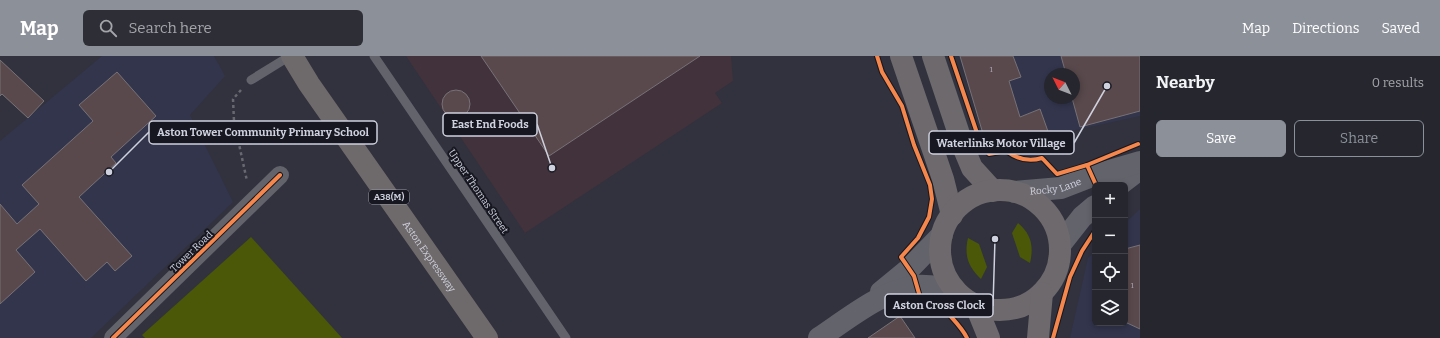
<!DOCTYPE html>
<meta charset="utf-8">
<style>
body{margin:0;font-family:Bitter,serif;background:#2d2e36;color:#f1f3f6}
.controls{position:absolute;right:12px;bottom:12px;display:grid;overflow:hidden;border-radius:6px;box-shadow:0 2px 6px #0003}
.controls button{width:36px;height:36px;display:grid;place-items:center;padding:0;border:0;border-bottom:1px solid #42434a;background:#25262e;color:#f1f3f6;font:20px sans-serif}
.compass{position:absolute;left:1044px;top:12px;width:36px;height:36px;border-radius:50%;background:#25262e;box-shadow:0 2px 6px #0003;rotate:312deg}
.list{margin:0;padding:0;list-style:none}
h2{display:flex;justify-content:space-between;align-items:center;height:52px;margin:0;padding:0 16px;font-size:17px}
h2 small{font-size:13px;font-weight:400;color:#a3a5aa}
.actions{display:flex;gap:8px;padding:12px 16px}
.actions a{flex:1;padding:9px 0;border:1px solid #8c9099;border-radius:6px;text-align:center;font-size:14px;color:#8c9099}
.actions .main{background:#8c9099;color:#fff}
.icon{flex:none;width:22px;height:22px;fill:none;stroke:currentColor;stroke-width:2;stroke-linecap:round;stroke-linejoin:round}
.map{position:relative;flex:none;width:1140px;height:282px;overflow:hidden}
header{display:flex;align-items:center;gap:24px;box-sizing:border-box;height:56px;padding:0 20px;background:#8c9099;color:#fff}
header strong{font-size:19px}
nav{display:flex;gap:22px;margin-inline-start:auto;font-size:14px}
.search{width:280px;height:36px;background:#2d2e36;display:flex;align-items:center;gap:10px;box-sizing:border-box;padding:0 14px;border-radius:6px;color:#a3a5aa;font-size:15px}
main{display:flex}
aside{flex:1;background:#25262e}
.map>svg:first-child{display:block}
</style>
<header>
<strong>Map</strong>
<div class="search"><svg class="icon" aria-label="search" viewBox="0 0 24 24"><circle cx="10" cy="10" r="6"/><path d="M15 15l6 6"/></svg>Search here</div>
<nav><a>Map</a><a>Directions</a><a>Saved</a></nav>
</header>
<main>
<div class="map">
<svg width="1140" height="282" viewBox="0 0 1140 282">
<rect width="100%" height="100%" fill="#31323d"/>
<g fill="#32354c" fill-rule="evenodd">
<path d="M102 0H214L225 20 190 59 233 146 91 282H0V85Z"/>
<path d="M959 0H1140V60L1076 74 1052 81 1047 98 1039 101 1028 102 1017 99 1010 93 992 96 986 88ZM1050 18H1074V42H1050Z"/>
<path d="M1140 153V282H1070L1088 202 1095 196V267H1125V167Z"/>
</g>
<path fill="#41323c" d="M406 0H731L733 25 715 37 722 47 525 177Z"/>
<g fill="#4a5808">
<path d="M1018 167C1031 178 1034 190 1030 207L1020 201 1012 177Z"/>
<path d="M251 181 342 282H145L142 279Z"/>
<path d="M968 182 979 188 987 211 981 223C968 211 964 199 968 182Z"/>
</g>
<g fill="#59494c" stroke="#777276">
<path d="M481 0H700L549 100Z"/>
<path d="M960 0H1013L1021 21 1009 25 1020 61 1040 53 1050 81 992 96 986 88Z"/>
<path d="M1061 0H1140V55L1080 71 1072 42H1074V18H1066Z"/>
<path d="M0 4 44 45 28 62 2 38 0 40Z"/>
<path d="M117 16 156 60 111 101 116 107 79 141 132 200 115 215 107 206 86 225 40 173 16 194 35 216 0 248V148L17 168 39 148 22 129 93 65 79 49Z"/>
<circle cx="456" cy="48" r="14"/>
<path d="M1140 189V273L1125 266V193Z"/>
<path d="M900 260 915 282H868Z"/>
</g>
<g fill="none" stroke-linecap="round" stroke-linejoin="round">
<path stroke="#686970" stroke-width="2.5" stroke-dasharray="3 3" stroke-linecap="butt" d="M241 34 233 43 234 65 247 125"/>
<g stroke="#62636b" stroke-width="9">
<path d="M374 0 566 282"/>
<path d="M251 24 290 0"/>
</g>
<path stroke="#62636b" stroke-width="18" d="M113 282 280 119"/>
<g stroke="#62636b" stroke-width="22">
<path d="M1119 129 1140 113"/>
<path id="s1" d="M1015 136 1061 132 1092 120 1140 106"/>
<path d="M1060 189 1082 161 1095 150"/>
<path d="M881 236 909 213 942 179"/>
<path d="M819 282C846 264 884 233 917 230 929 229 942 232 954 233"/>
</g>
<g stroke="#6d696c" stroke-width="22">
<path d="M901 0 943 123 952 159"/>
<path d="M933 0 964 93 972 112 993 135"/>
<circle cx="1000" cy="194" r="60"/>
<path d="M976 250 989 282"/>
<path d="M1038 282 1042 237"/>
</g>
<path stroke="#6e696a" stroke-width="22" id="s2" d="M292 0 309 28 487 282"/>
<defs>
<g id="cycleway">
<path d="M877 0 882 16 902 50 914 89 930 129 932 143 929 161 918 182 901 201 914 220 920 241C924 242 928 242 932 244 941 248 963 273 967 282"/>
<path d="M951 0 980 86 989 98 1006 95C1017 103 1029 106 1042 102L1057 118 1087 109 1096 129"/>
<path d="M1087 109 1138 88"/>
<path d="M113 282 280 119"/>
<path d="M1053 282 1070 221 1082 195 1095 175"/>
</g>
</defs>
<use href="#cycleway" stroke="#161720" stroke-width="6"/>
<use href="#cycleway" stroke="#f5874c" stroke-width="4"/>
</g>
<g text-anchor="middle" stroke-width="4" stroke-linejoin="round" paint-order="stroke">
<g font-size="8" fill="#b2afba">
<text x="991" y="16">1</text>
<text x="1132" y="232">1</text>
</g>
<rect fill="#161720" stroke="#9899a5" stroke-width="1" x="369" y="134" width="40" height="14" rx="3"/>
<g font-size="9" font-weight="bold" fill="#cfd1de">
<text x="389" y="144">A38(M)</text>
</g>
<g font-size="10" fill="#cfd1de" stroke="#161720">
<text dy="4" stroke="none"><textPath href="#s1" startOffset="41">Rocky Lane</textPath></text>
<text transform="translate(479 135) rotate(56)" y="4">Upper Thomas Street</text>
<text transform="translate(191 195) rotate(-44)" y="4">Tower Road</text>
<text dy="4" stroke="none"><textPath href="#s2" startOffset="243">Aston Expressway</textPath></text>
</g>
</g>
<path fill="none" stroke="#cfd1de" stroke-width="1.5" d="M552 112L537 68M109 116L149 76M1107 30L1074 87M995 183L993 250"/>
<g fill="#cfd1de" stroke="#161720" stroke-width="1.5">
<circle cx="552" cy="112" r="4"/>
<circle cx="109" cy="116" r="4"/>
<circle cx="1107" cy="30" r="4"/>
<circle cx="995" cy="183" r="4"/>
</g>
<g fill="#161720" stroke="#cfd1de" stroke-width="1.5">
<rect x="443" y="57" width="94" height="23" rx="4"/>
<rect x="149" y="65" width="228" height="23" rx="4"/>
<rect x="929" y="75" width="145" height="23" rx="4"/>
<rect x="885" y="238" width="108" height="23" rx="4"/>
</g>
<g font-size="11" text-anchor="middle" font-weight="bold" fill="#cfd1de">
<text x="490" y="72">East End Foods</text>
<text x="263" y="80">Aston Tower Community Primary School</text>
<text x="1001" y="91">Waterlinks Motor Village</text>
<text x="939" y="253">Aston Cross Clock</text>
</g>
</svg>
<div class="controls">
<button>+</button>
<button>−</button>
<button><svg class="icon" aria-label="locate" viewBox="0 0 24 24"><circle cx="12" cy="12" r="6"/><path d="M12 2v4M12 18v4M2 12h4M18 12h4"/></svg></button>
<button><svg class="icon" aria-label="layers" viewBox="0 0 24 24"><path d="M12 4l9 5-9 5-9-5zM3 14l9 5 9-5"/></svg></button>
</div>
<svg class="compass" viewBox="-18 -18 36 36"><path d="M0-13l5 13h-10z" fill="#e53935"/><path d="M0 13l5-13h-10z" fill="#a3a5aa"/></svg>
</div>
<aside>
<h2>Nearby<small>0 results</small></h2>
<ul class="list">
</ul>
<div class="actions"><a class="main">Save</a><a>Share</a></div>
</aside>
</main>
